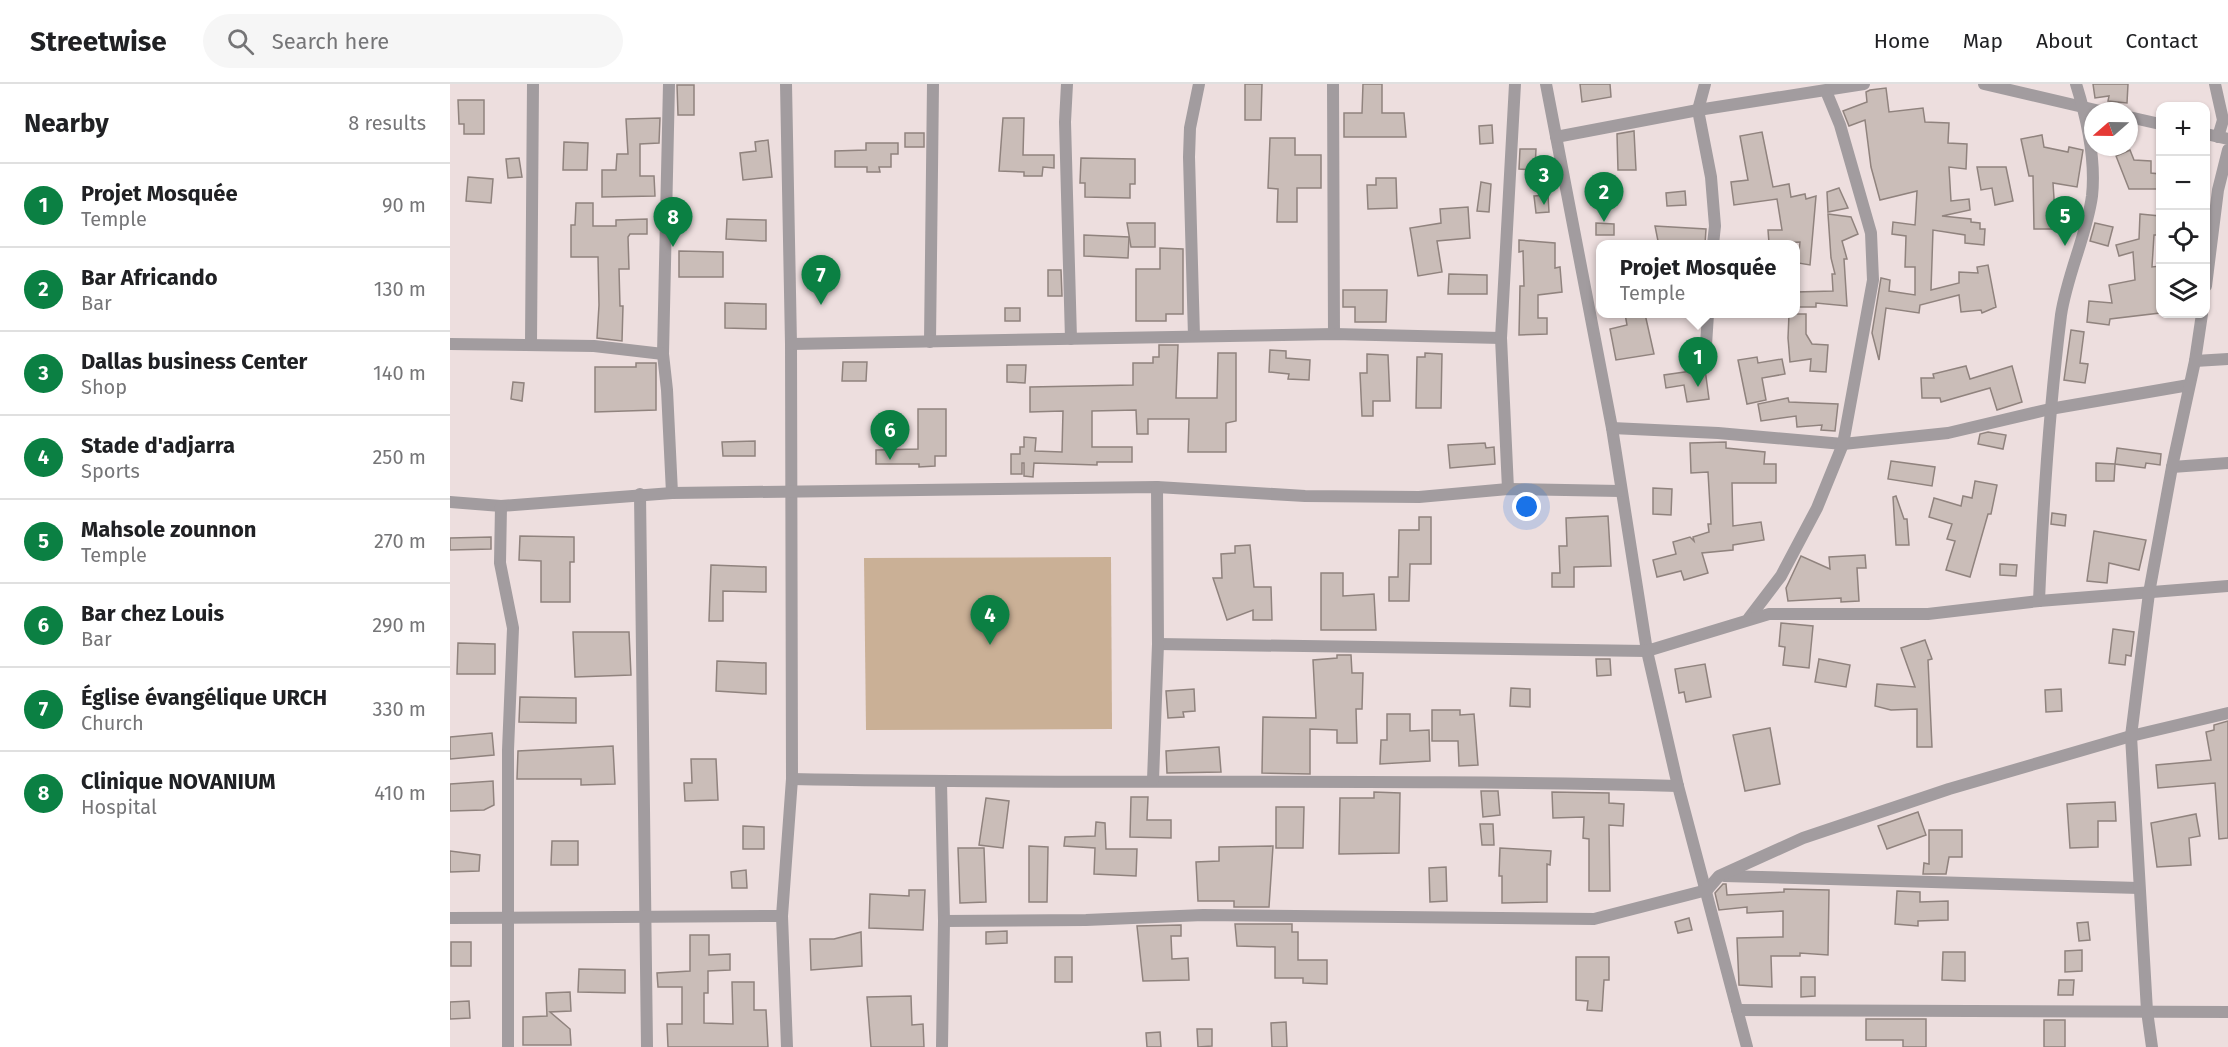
<!DOCTYPE html>
<meta charset="utf-8">
<style>
body{margin:0;font-family:"Fira Sans",sans-serif;background:#f6f6f6;color:#202124}
.controls{position:absolute;right:18px;top:18px;display:grid;overflow:hidden;border-radius:12px;box-shadow:0 2px 4px #0004}
.controls button{width:54px;height:54px;display:grid;place-items:center;padding:0;border:0;border-bottom:2px solid #e0e0e0;background:#fff;color:#202124;font:30px sans-serif}
.compass{position:absolute;left:1634px;top:18px;width:54px;height:54px;border-radius:50%;background:#fff;box-shadow:0 2px 4px #0004;rotate:250deg}
.you{position:absolute;left:1077px;top:423px;width:21px;height:21px;margin:-15px;border:4px solid #fff;border-radius:50%;background:#1a73e8;box-shadow:0 0 0 9px #1a73e833}
.badge{display:grid;place-items:center;width:39px;height:39px;border-radius:50%;background:#0b8043;color:#fff;font-size:20px;font-weight:700}
.pin{position:absolute;translate:-50% -50px;filter:drop-shadow(0 2px 3px #0008)}
.pin::after{content:'';position:absolute;top:32px;width:21px;height:18px;background:inherit;clip-path:polygon(0 0,100% 0,50% 100%)}
.popup{position:absolute;left:1146px;top:156px;width:204px;height:78px;box-sizing:border-box;display:grid;place-content:center;border-radius:12px;background:#fff;filter:drop-shadow(0 2px 4px #0005);font-size:20px;white-space:nowrap;color:#757577}
.popup b{font-size:22px;color:#202124}
.popup::after{content:'';position:absolute;left:50%;top:100%;margin-left:-12px;border:12px solid transparent;border-top-color:#fff}
.list{margin:0;padding:0;list-style:none}
h2{display:flex;justify-content:space-between;align-items:center;height:78px;margin:0;padding:0 24px;font-size:26px}
h2 small{font-size:20px;font-weight:400;color:#757577}
.list li{display:grid;grid-template-columns:39px 1fr auto;gap:18px;align-items:center;box-sizing:border-box;height:84px;padding:0 24px;border-top:2px solid #e0e0e0}
.list b{display:block;font-size:22px;white-space:nowrap}
.list p{margin:0;font-size:20px;white-space:nowrap;color:#757577}
.list em{font-size:20px;font-style:normal;color:#757577}
.icon{flex:none;width:33px;height:33px;fill:none;stroke:currentColor;stroke-width:2;stroke-linecap:round;stroke-linejoin:round}
.map{position:relative;flex:none;width:1778px;height:963px;overflow:hidden}
header{display:flex;align-items:center;gap:36px;box-sizing:border-box;height:84px;padding:0 30px;background:#fff;border-bottom:2px solid #e0e0e0}
header strong{font-size:28px}
nav{display:flex;gap:33px;margin-inline-start:auto;font-size:21px}
.search{width:420px;height:54px;background:#f6f6f6;display:flex;align-items:center;gap:15px;box-sizing:border-box;padding:0 21px;border-radius:33px;color:#757577;font-size:22px}
main{display:flex}
aside{flex:1;background:#fff}
.map>svg:first-child{display:block}
</style>
<header>
<strong>Streetwise</strong>
<div class="search"><svg class="icon" aria-label="search" viewBox="0 0 24 24"><circle cx="10" cy="10" r="6"/><path d="M15 15l6 6"/></svg>Search here</div>
<nav><a>Home</a><a>Map</a><a>About</a><a>Contact</a></nav>
</header>
<main>
<aside>
<h2>Nearby<small>8 results</small></h2>
<ul class="list">
<li><span class="badge">1</span><div><b>Projet Mosquée</b><p>Temple</p></div><em>90 m</em></li>
<li><span class="badge">2</span><div><b>Bar Africando</b><p>Bar</p></div><em>130 m</em></li>
<li><span class="badge">3</span><div><b>Dallas business Center</b><p>Shop</p></div><em>140 m</em></li>
<li><span class="badge">4</span><div><b>Stade d'adjarra</b><p>Sports</p></div><em>250 m</em></li>
<li><span class="badge">5</span><div><b>Mahsole zounnon</b><p>Temple</p></div><em>270 m</em></li>
<li><span class="badge">6</span><div><b>Bar chez Louis</b><p>Bar</p></div><em>290 m</em></li>
<li><span class="badge">7</span><div><b>Église évangélique URCH</b><p>Church</p></div><em>330 m</em></li>
<li><span class="badge">8</span><div><b>Clinique NOVANIUM</b><p>Hospital</p></div><em>410 m</em></li>
</ul>
</aside>
<div class="map">
<svg width="1778" height="963" viewBox="0 0 1778 963">
<rect width="100%" height="100%" fill="#eddede"/>
<path fill="#cab096" d="M661 473 662 645 416 646 414 474Z"/>
<g fill="#cabdb8" stroke="#90837e" stroke-width="1.5">
<path d="M795 0H812L811 36H795Z"/>
<path d="M913 0H932V29H954L956 53H894V29H912Z"/>
<path d="M1130 0H1160L1161 13 1132 18Z"/>
<path d="M1643 0H1678L1677 19 1658 17 1659 12 1645 14Z"/>
<path d="M227 1H244V31H228Z"/>
<path d="M1436 4 1439 28 1473 24 1475 38 1499 39 1498 59 1517 60 1516 85 1499 83 1501 117 1519 115 1520 126 1492 132 1521 135V138L1530 139V145H1535L1534 161 1515 159V151L1483 146 1481 206 1509 199V188L1528 189 1527 183 1538 181 1546 223 1532 229 1531 226 1511 228 1509 211 1470 221 1469 229 1436 224 1429 276 1422 249 1431 194 1440 196 1439 207 1465 211V183H1455L1456 152 1442 150 1443 138 1465 141 1467 107 1430 116 1421 83 1415 36 1399 42 1393 27 1417 18 1416 8 1420 6Z"/>
<path d="M8 16H34V50H14V40H9Z"/>
<path d="M210 34 209 59 190 60V92H204L205 112 152 113V86H166L167 70H178L176 35Z"/>
<path d="M553 34H574L573 71H604V84L593 83 592 92H574V88L549 87Z"/>
<path d="M1042 41 1043 59 1030 60 1029 42Z"/>
<path d="M1184 47 1186 86H1168L1167 50Z"/>
<path d="M1312 48 1323 103 1339 100 1341 113 1355 110 1356 115 1366 112 1360 181 1348 179 1350 158 1319 159 1318 146H1332L1327 115 1284 121 1281 98 1298 96 1290 52Z"/>
<rect x="455" y="49" width="19" height="14"/>
<path d="M1592 51 1594 63 1618 68 1619 63 1633 66 1627 103 1603 99 1606 145H1584L1583 92H1579L1571 55Z"/>
<path d="M820 54H845V71H871V104H847V138H827L828 105 818 104Z"/>
<path d="M318 56 322 93 293 96 290 69 306 67 305 58Z"/>
<path d="M114 58 138 59 137 86H113Z"/>
<path d="M416 59H448V70H441V83H429L430 88H417V83H385V67L416 66Z"/>
<path d="M1070 65H1086L1085 86 1069 85Z"/>
<path d="M1680 66 1684 76 1701 77V89L1710 90V105H1679L1666 72Z"/>
<path d="M69 74 72 93 58 94 56 75Z"/>
<path d="M631 74 685 75V100H680V114L635 113V99H630Z"/>
<path d="M1527 83H1556L1563 117 1545 121 1542 104 1531 106Z"/>
<path d="M18 93 43 95 41 119 16 117Z"/>
<path d="M926 94H946L947 124 918 125 917 101H926Z"/>
<path d="M1031 98 1041 100 1039 128 1027 127Z"/>
<path d="M1389 104 1398 124 1378 128 1377 108Z"/>
<path d="M1235 107 1236 121 1217 122 1216 109Z"/>
<path d="M1098 111 1099 128 1086 129 1084 112Z"/>
<path d="M126 119H143V142H166V136L197 135V150H180L178 153 179 185H169L170 222H173L172 257 147 254 149 221 148 173H121V141H125Z"/>
<path d="M1018 123 1020 154 987 157 992 188 968 192 960 144 991 139 990 125Z"/>
<path d="M1378 130 1401 133 1408 150 1392 157 1397 175H1394L1397 222 1366 219V223H1349L1346 208 1383 207 1382 190H1385L1381 174Z"/>
<path d="M1690 130 1710 132V151H1704L1702 183 1710 182V229L1660 235 1659 241 1637 238 1639 217 1662 219 1659 201 1685 196 1683 168 1669 172 1666 161 1689 155Z"/>
<path d="M277 135 316 136V157L276 155Z"/>
<path d="M677 139H705V163H681Z"/>
<path d="M1146 139 1164 140V151H1146Z"/>
<path d="M1645 139 1663 143 1658 162 1640 157Z"/>
<path d="M1205 142 1256 145 1255 160 1208 157Z"/>
<path d="M634 151 679 153 678 174 634 172Z"/>
<path d="M1069 156 1105 159V184L1110 183 1112 208 1088 211V234H1097V250L1069 251 1070 202H1074L1073 167 1069 168Z"/>
<path d="M710 164 733 165V230H716V237H686V185H710Z"/>
<path d="M229 167 273 168V193H229Z"/>
<path d="M598 186H611L612 212H598Z"/>
<path d="M999 190 1037 191V210H998Z"/>
<path d="M893 206H937L936 238H905V223H893Z"/>
<path d="M275 219 316 220V245L275 244Z"/>
<rect x="555" y="224" width="15" height="13"/>
<path d="M1175 230H1195L1204 270 1166 276 1160 245 1177 241Z"/>
<path d="M1339 230H1356V250L1362 260 1378 261 1376 288 1360 287 1361 275 1340 278 1338 254Z"/>
<path d="M1621 246 1634 248 1630 279 1638 280 1635 299 1614 296Z"/>
<path d="M709 261H728L726 314H767L768 269H786V337L776 339V368H738L739 335H698V350H687L686 326 642 327V363H682V378H647V381L584 379 583 393 574 392V379H572V390H561V370H570V363H574V353L586 354 585 367 612 368 613 327 580 328V303L683 301V279H703V273H709Z"/>
<path d="M820 266 836 267V274L860 276 859 296 838 295 839 290 819 288Z"/>
<path d="M975 269 992 270 991 324H966L967 273H975Z"/>
<path d="M917 270 938 271 940 317H923V332H912L910 289H917Z"/>
<path d="M1307 273 1308 279 1332 275 1335 290 1312 294 1316 316 1297 320 1288 276Z"/>
<path d="M393 278H417L416 297H392Z"/>
<path d="M186 279H206V326L145 328V283H186Z"/>
<path d="M557 281H576L575 299 557 298Z"/>
<path d="M1516 282 1520 295 1562 282 1572 318 1547 326 1540 304 1491 318 1490 314H1472L1471 294H1484L1483 290Z"/>
<path d="M1255 285 1259 315 1237 318 1234 301 1216 304 1214 291Z"/>
<path d="M63 298 74 299 72 317 61 315Z"/>
<path d="M1338 314 1339 318 1388 320 1385 347 1371 346 1372 341 1347 343 1346 332 1311 337 1308 320Z"/>
<path d="M468 325H496V372H485V382L469 383V380H426V366L468 365Z"/>
<path d="M1538 348 1556 351 1553 365 1528 360 1530 350Z"/>
<path d="M305 357V372H273L272 358Z"/>
<path d="M1276 358V364L1315 368 1314 380H1326V399H1282L1283 442 1311 438 1314 456 1283 461V466L1252 469 1258 489 1234 496 1231 487 1207 493 1203 476 1226 470 1223 458 1240 453 1244 457 1243 453 1259 448 1258 440H1261L1258 388 1241 389 1240 359Z"/>
<path d="M1035 359 1036 364 1044 363 1045 380 1000 384 998 361Z"/>
<path d="M1667 364 1711 370 1710 381 1696 379 1695 384 1665 380Z"/>
<path d="M1441 377 1485 383 1482 402 1438 395Z"/>
<path d="M1646 379 1665 380 1664 397H1646Z"/>
<path d="M1525 397 1547 401 1541 430H1538L1520 493 1496 486 1505 457 1497 455 1502 440 1479 433 1484 414 1511 422 1513 412 1522 414Z"/>
<path d="M1203 404 1222 405 1221 431 1203 430Z"/>
<path d="M1446 412 1454 435H1457L1459 461H1446L1443 413Z"/>
<path d="M1602 429 1616 431 1615 442 1601 440Z"/>
<path d="M1158 432 1161 482 1124 483V503H1102V489H1110L1109 462H1117L1116 434Z"/>
<path d="M969 433H981V480H960L959 517H939V493H948L949 446H969Z"/>
<path d="M1644 447 1696 456 1689 486 1659 479 1657 499 1637 497Z"/>
<path d="M70 452 124 453V478H120V518H91V477L69 476Z"/>
<path d="M41 453V465L0 466V454Z"/>
<path d="M800 461 804 503H821L822 536H803V526L777 536 763 494H772L771 470 785 469V462Z"/>
<path d="M1415 471 1416 484H1407L1409 517 1391 518V514L1338 517 1336 504 1351 472 1380 485 1379 473Z"/>
<path d="M1550 480 1567 481 1566 492 1550 491Z"/>
<path d="M261 481 316 483V508L273 507V537H259Z"/>
<path d="M871 489H893V512L924 510 926 546H871Z"/>
<path d="M1331 539 1363 542 1359 584 1333 581 1335 563 1329 562Z"/>
<path d="M1663 545 1684 548 1681 572 1676 571 1675 581 1659 579Z"/>
<path d="M123 548H179L181 591 125 593Z"/>
<path d="M1475 556 1482 575 1478 576 1482 663H1467V625L1441 626 1425 622 1427 600 1465 603 1451 564Z"/>
<path d="M8 559 45 560V590H7Z"/>
<path d="M887 571H901L902 589H913L912 625H906L907 659H887V646L860 645V690L812 689 813 633 866 634 863 576 887 574Z"/>
<path d="M1146 575H1160L1161 591 1147 592Z"/>
<path d="M1369 575 1400 581 1396 603 1365 598Z"/>
<path d="M267 577 316 579V610L266 607Z"/>
<path d="M1255 580 1261 613 1236 618 1234 608 1229 609 1225 585Z"/>
<path d="M1061 604 1080 605V623L1060 622Z"/>
<path d="M744 605 745 627 733 628 734 633 718 634 716 607Z"/>
<path d="M1611 605 1612 627 1596 628 1595 606Z"/>
<path d="M70 613 126 614V639L69 638Z"/>
<path d="M982 626H1010V631L1024 630 1028 681 1009 682 1008 657H982Z"/>
<path d="M937 630H960V647L979 646 980 677 930 680 931 656H937Z"/>
<path d="M1778 637V754L1769 755 1765 699 1708 704 1706 681 1761 676 1756 648 1764 646V641Z"/>
<path d="M1320 644 1330 700 1295 707 1283 651Z"/>
<path d="M42 649 44 671 0 675V653Z"/>
<path d="M163 662 165 700 131 701V695H67L68 667Z"/>
<path d="M769 663 771 688 717 689 716 667Z"/>
<path d="M241 675H266L268 716 235 717 234 699H242Z"/>
<path d="M43 697 44 721 34 726 0 727V700Z"/>
<path d="M1031 707H1048L1050 731 1033 733Z"/>
<path d="M924 708 950 709 949 769 889 770 890 714H924Z"/>
<path d="M1102 708 1159 709V719L1174 720 1173 742 1159 741 1160 807H1139V755L1133 754 1134 733 1103 734Z"/>
<path d="M681 713H698L697 736H721V754L680 753Z"/>
<path d="M536 714 559 717 553 764 529 761Z"/>
<path d="M1665 718 1666 737H1648V763L1620 764 1617 720Z"/>
<path d="M826 723H854L853 764H826Z"/>
<path d="M1468 728 1476 751 1437 765 1428 742Z"/>
<path d="M1746 730 1750 752 1739 754 1741 781 1707 783 1701 739Z"/>
<path d="M646 738 655 739 656 765H687L686 792 644 790 645 764 614 762 615 753 645 752Z"/>
<path d="M1030 740H1043L1044 761H1032Z"/>
<path d="M293 742 314 743V765H293Z"/>
<path d="M1479 746H1512V773H1499L1496 790H1473L1474 779 1479 780Z"/>
<path d="M102 757H128V781H101Z"/>
<path d="M579 762 598 763 597 818H579Z"/>
<path d="M823 762 819 823H784V817H748L746 778 769 777V763Z"/>
<path d="M508 764H534L536 818 510 819Z"/>
<path d="M1050 764 1101 767 1100 781 1097 780V818L1052 819V792H1049Z"/>
<path d="M0 767 30 771 29 787 0 788Z"/>
<path d="M996 783 997 817 980 818 979 784Z"/>
<path d="M296 786 297 804H282L281 788Z"/>
<path d="M1273 800H1276L1277 811 1334 808V805L1379 806 1378 871 1350 869V872H1321L1322 903 1289 901 1287 854 1333 853V827L1297 829V823L1269 826 1265 809Z"/>
<path d="M459 806H475L473 846 419 844 420 810 459 812Z"/>
<path d="M1447 807 1470 808V818L1498 817V836L1468 837V842L1445 840Z"/>
<path d="M1239 834 1242 846 1228 849 1225 838Z"/>
<path d="M1638 838 1640 856 1629 857 1627 839Z"/>
<path d="M785 840H842V848H848V876H877V900L853 899V894H825V863L787 862Z"/>
<path d="M731 841V852H721L722 875 738 874 739 896 693 897 687 842Z"/>
<path d="M557 847V859L536 860V848Z"/>
<path d="M411 848 412 882 361 886 360 855H384Z"/>
<path d="M240 851H259V871L280 870V886L258 887V909H254V939L283 940 282 898H304V926H316L318 963H218L217 940H232V903H208L207 889 240 887Z"/>
<rect x="1" y="858" width="20" height="24"/>
<path d="M1632 866V887L1615 888V867Z"/>
<path d="M1493 868H1515V897L1492 896Z"/>
<rect x="605" y="873" width="17" height="25"/>
<path d="M1126 873H1159V896H1154L1152 927 1137 926 1138 917 1126 916Z"/>
<path d="M129 885 175 886V909L128 908Z"/>
<path d="M1351 893H1365V912L1351 913Z"/>
<path d="M1609 896H1624L1623 911H1608Z"/>
<path d="M120 908 121 927 100 928 120 945 121 961H73V933L97 932 96 909Z"/>
<path d="M461 912 462 941 473 940 474 963H421L417 913Z"/>
<path d="M19 917 20 934 0 935V918Z"/>
<path d="M1416 935H1476V963H1453V956H1416Z"/>
<rect x="1594" y="936" width="21" height="27"/>
<path d="M836 938 837 963H822L821 939Z"/>
<path d="M747 945H762V962L748 963Z"/>
<path d="M710 948 711 963H697L696 949Z"/>
</g>
<g fill="none" stroke-linecap="round" stroke-linejoin="round">
<g stroke="#a29c9f" stroke-width="12">
<path d="M219 0 213 270 217 306 222 409"/>
<path d="M336 0 341 260 342 695 332 832 337 963"/>
<path d="M617 0 615 38 621 255"/>
<path d="M883 0 884 250"/>
<path d="M1096 0 1162 344 1197 567 1228 702 1297 963"/>
<path d="M1255 0 1248 26 1261 93 1265 142 1263 160"/>
<path d="M1534 0 1650 27"/>
<path d="M1765 0 1773 36 1768 53"/>
<path d="M1679 33 1710 40"/>
<path d="M1756 50 1778 55"/>
<path d="M1106 53 1248 26 1414 0"/>
<path d="M1756 202 1768 106 1778 66"/>
<path d="M744 252 739 73 740 44 749 0"/>
<path d="M480 258 483 0"/>
<path d="M81 259 83 0"/>
<path d="M0 260 144 262 213 270"/>
<path d="M341 260 884 250 1051 254"/>
<path d="M1256 261 1258 230"/>
<path d="M1745 277 1778 275"/>
<path d="M1162 344 1268 349 1393 360 1498 349 1600 325 1739 301"/>
<path d="M1722 383 1778 379"/>
<path d="M1058 405 1051 254 1065 0"/>
<path d="M190 410 197 963"/>
<path d="M0 418 51 422 222 409 707 403 855 412 969 413 1058 405 1170 407"/>
<path d="M51 422 50 479 63 544 58 666V963"/>
<path d="M1589 517C1593 421 1599 326 1611 231 1617 191 1637 150 1642 112 1646 75 1637 35 1626 0"/>
<path d="M1299 534 1331 492 1367 424 1393 360 1423 196 1421 149 1390 41 1376 7"/>
<path d="M708 560 1197 567 1319 530H1478L1589 517 1778 502"/>
<path d="M342 695C637 701 933 694 1228 702"/>
<path d="M703 696 708 560 707 403"/>
<path d="M491 698 494 837 492 963"/>
<path d="M1274 792 1689 804"/>
<path d="M0 834 332 832"/>
<path d="M494 837 636 836 753 831 1144 835 1257 806 1269 792 1353 754 1499 705 1681 652 1778 629"/>
<path d="M1287 926 1778 928"/>
<path d="M1702 963 1697 927 1681 652 1699 509 1722 383 1745 277 1752 230"/>
</g>
</g>
</svg>
<div class="controls">
<button>+</button>
<button>−</button>
<button><svg class="icon" aria-label="locate" viewBox="0 0 24 24"><circle cx="12" cy="12" r="6"/><path d="M12 2v4M12 18v4M2 12h4M18 12h4"/></svg></button>
<button><svg class="icon" aria-label="layers" viewBox="0 0 24 24"><path d="M12 4l9 5-9 5-9-5zM3 14l9 5 9-5"/></svg></button>
</div>
<svg class="compass" viewBox="-18 -18 36 36"><path d="M0-13l5 13h-10z" fill="#e53935"/><path d="M0 13l5-13h-10z" fill="#757577"/></svg>
<div class="you"></div>
<div class="pin badge" style="left:1248px;top:303px">1</div>
<div class="popup"><b>Projet Mosquée</b>Temple</div>
<div class="pin badge" style="left:1154px;top:138px">2</div>
<div class="pin badge" style="left:1094px;top:121px">3</div>
<div class="pin badge" style="left:540px;top:561px">4</div>
<div class="pin badge" style="left:1615px;top:162px">5</div>
<div class="pin badge" style="left:440px;top:376px">6</div>
<div class="pin badge" style="left:371px;top:221px">7</div>
<div class="pin badge" style="left:223px;top:163px">8</div>
</div>
</main>
